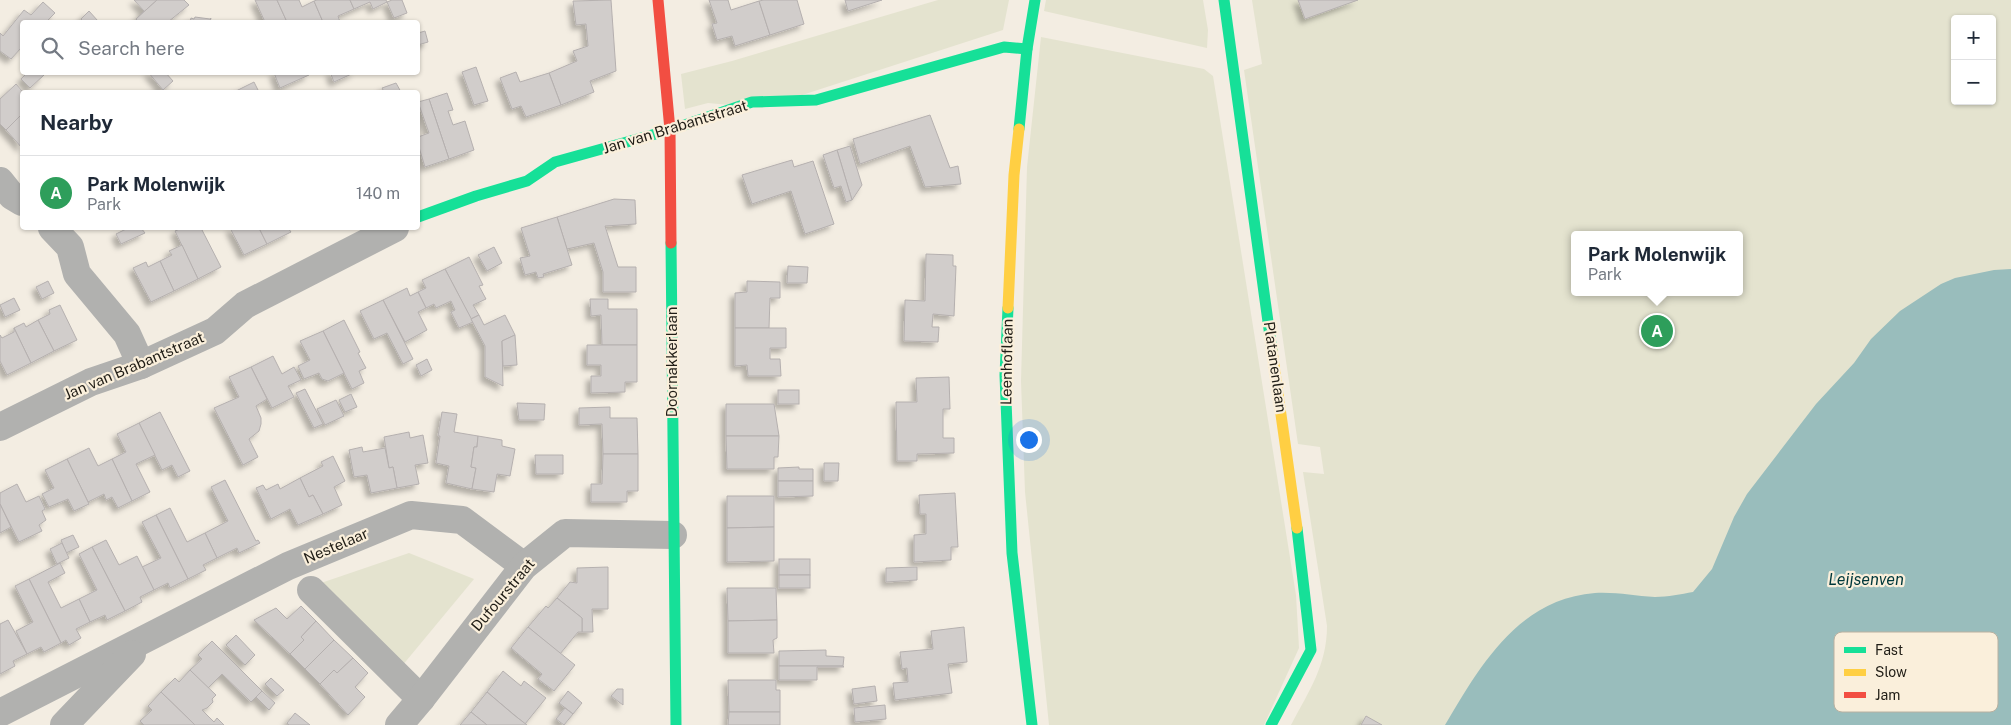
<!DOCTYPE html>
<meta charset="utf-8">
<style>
body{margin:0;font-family:"Public Sans",sans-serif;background:#f2f2f3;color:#1f2937}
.controls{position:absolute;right:15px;top:15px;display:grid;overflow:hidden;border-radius:5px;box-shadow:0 1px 4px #0004}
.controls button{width:45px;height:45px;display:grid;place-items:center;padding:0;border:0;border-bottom:1px solid #e0e1e3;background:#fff;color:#1f2937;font:25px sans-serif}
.you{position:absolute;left:1028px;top:439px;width:18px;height:18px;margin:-12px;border:4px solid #fff;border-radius:50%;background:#1a73e8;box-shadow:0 0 0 8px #1a73e833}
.badge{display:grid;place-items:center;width:32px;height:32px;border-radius:50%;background:#0b8043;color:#fff;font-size:16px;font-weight:700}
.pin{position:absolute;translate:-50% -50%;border:2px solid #fff;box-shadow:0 1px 5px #0006}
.popup{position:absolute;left:1571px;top:231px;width:172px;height:65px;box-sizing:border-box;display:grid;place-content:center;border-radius:5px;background:#fff;filter:drop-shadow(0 1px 4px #0005);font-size:16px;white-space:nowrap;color:#747a83}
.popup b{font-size:19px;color:#1f2937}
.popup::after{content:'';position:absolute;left:50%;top:100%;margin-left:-10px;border:10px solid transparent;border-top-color:#fff}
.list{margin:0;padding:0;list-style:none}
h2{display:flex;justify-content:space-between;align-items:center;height:65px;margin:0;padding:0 20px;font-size:21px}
h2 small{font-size:16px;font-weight:400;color:#747a83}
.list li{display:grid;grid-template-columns:32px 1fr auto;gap:15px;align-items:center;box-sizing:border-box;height:75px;padding:0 20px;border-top:1px solid #e0e1e3}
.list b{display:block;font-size:19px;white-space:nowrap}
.list p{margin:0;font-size:16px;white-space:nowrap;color:#747a83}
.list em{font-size:16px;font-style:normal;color:#747a83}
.icon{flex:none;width:28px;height:28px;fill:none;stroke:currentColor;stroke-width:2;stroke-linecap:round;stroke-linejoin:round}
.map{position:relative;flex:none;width:2011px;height:725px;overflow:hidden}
.search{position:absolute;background:#fff;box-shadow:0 1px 4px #0004;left:20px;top:20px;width:400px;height:55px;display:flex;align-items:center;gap:12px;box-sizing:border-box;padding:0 18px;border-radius:5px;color:#747a83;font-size:19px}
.panel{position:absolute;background:#fff;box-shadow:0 1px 4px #0004;left:20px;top:90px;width:400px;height:140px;border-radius:5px}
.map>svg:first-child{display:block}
</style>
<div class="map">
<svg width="2011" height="725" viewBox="0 0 2011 725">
<defs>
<filter id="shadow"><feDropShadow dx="-4.5" dy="4.5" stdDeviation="2.5" flood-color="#0004"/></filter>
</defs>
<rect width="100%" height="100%" fill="#f3ede2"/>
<g fill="#e4e3cf" fill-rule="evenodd">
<path d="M938 0H1009L1003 30 762 108 708 103 685 109 681 74 732 61Z"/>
<path d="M1046 0H1203L1208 30 1207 48 1044 11Z"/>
<path d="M1252 0H2011V725H1291C1309 691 1327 665 1327 626L1303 472 1324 474 1320 447 1298 444 1244 70 1262 64ZM1955 19H1992V101H1955ZM1574 235H1740V292H1574Z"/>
<path d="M1041 37 1204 69 1213 76 1296 595 1299 648 1264 725H1049L1025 492 1021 381 1027 167Z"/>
<path d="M409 553 474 579 397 672 321 583Z"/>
</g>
<path fill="#99bdbc" d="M2011 269V725H1445C1480 666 1518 599 1595 593 1618 592 1634 596 1655 597 1668 597 1681 594 1693 592L1712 569 1734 517 1747 494 1816 404 1854 363 1871 339 1900 311 1941 284 1955 278 1994 270Z"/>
<g fill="#d1cdcb" stroke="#b5b0af" filter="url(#shadow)">
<path d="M134 0H157L136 19 144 11Z"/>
<path d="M157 0H184L189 5 168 22H139L136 19Z"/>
<path d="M255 0H277L287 22H265Z"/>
<path d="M277 0H299L302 7 314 1 323 22H287Z"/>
<path d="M317 0H350L354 9 338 16 340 22H323L314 1Z"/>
<path d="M350 0H386L387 2 373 9 370 2 354 9Z"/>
<path d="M392 0H402L407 13 394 18 387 2Z"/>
<path d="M611 0 616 71 590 81 594 92 561 105 549 73 577 61 573 51 588 46 586 24 576 25 573 1Z"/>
<path d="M709 0H728L731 10 759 1 770 35 735 46 732 36 717 40 712 24 717 23Z"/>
<path d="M764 0H797L804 24 770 35 759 1Z"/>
<path d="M845 0H882L848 11Z"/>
<path d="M1298 0H1358L1305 19Z"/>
<path d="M43 2 55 13 46 22H22V47L11 59 0 51V33L3 36 24 10 31 15Z"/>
<path d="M89 11 98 21 96 22H84L81 19Z"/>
<path d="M195 17 210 19 211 18 210 22H190L191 18 194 19Z"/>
<path d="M425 31 428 42 418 45V33Z"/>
<path d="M476 67 488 101 474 105 462 72Z"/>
<path d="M28 72H42L44 75 30 88 21 79Z"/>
<path d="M148 72H165L173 81 163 90Z"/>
<path d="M276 72H308L309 75 280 88 274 73Z"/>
<path d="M330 72H356L334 82Z"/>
<path d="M516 72 520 82 549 73 561 105 526 117 521 106 512 109 500 78Z"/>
<path d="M254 82 259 92H237L236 91Z"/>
<path d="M396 83 401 92H384L382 88Z"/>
<path d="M16 84 23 92 22 95V114L6 130 0 124V99Z"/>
<path d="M447 93 453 110 448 111 453 125 465 121 474 150 449 159 429 99Z"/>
<path d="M429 99 449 159 425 167 418 144V137L429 133 418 102Z"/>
<path d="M22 114V148L6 130Z"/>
<path d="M930 115 950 168 958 166 961 184 925 187 910 146 860 164 853 139Z"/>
<path d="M850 146 862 185 852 200 837 150Z"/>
<path d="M837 150 852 200 846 202 841 186 834 188 823 155Z"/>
<path d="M792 160 794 167 813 161 834 224 805 234 791 191 752 204 742 175Z"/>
<path d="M614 199 635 200 636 224 605 226 618 267H636V292H603V272L594 243 567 249 557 217Z"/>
<path d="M557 217 572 265 543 274 544 277 538 278 536 272 525 275 520 258 530 256 521 228Z"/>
<path d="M128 228H141L145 233 121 244 116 234Z"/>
<path d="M182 228H201L221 267 198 279 175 231Z"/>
<path d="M230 228H259L267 244 244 255Z"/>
<path d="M259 228H288L291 232 267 244Z"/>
<path d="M182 245 198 279 174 291 160 261 172 255 169 251Z"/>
<path d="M494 247 502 263 487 271 478 255Z"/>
<path d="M926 254 953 255V266H956L954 316 933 314 932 327H939L938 342 904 341 905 300 925 301Z"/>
<path d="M469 257 483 285 479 286 486 299 473 305 479 315 471 319 445 269Z"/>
<path d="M160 261 174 291 151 302 133 268 146 262 148 267Z"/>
<path d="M788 266 808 267 807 283H787Z"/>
<path d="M445 269 473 322 459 328 451 312 455 310 451 301 436 308 434 304 426 308 418 292 426 288 422 280Z"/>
<path d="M48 281 54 293 42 299 36 287Z"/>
<path d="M747 281 780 282V298H770L769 328H735V293L747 292Z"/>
<path d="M407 288 410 296 418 292 426 308 418 312 427 330 405 342 383 300Z"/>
<path d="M14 298 20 310 5 317 0 305Z"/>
<path d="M590 299H608V309H637V345H602L601 315 591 316Z"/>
<path d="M383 300 413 359 403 364 387 333 374 339 360 311Z"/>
<path d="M60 305 77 340 54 351 38 320 50 314 49 310Z"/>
<path d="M479 315 484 325 505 315 515 335 502 341 503 386 485 377V346L471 319Z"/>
<path d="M38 320 54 351 31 363 14 328 24 323 26 327Z"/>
<path d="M344 320 360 352 358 353 366 368 359 371 364 383 352 389 323 331Z"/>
<path d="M14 328 31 363 7 375 0 361V335L2 338 14 332Z"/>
<path d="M735 328H786V348H770V359H780L781 376H748L747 365 735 366Z"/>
<path d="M323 331 344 373 328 381 322 379 319 373 304 379 298 366 310 360 300 341Z"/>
<path d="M515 335 517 365 503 366 502 341Z"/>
<path d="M587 345H637V382H625V392L591 393V376H601V365H587Z"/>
<path d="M273 356 282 374 294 367 301 380 288 386 294 397 272 408 251 367Z"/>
<path d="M427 359 432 370 421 376 416 365Z"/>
<path d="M251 367 267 399 256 406 261 418V424L259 431 249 439 258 457 243 465 214 408 239 397 229 377Z"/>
<path d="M949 377 950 409H943V438H954V453L917 454V461H897L896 402H917L916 378Z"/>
<path d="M305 389 323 424 314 428 296 393Z"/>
<rect x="778" y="390" width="21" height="14"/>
<path d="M351 394 357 407 345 412 339 400Z"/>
<path d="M336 400 344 416 325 425 317 409Z"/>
<path d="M517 403 545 404 544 420H519Z"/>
<path d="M726 404H774L779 436H726Z"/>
<path d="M610 407V418H637L638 454H603L602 424 579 425V408Z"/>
<path d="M160 412 190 471 178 477 172 465 162 470 139 423Z"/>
<path d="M442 412 457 414 454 432 478 436 477 447H474L471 467 476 468 472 489 446 483 449 466 436 463 440 436H438Z"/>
<path d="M139 423 155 455 136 464 150 492 132 501 112 459 126 452 117 434Z"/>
<path d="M409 432 410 438 423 435 428 463 415 465 419 484 397 488 393 467 389 468 384 437Z"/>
<path d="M478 436 502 440V446L515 449 510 476 497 474 494 492 472 489 476 468 471 467 474 447H477Z"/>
<path d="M726 436H779L778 457H774V469H727Z"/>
<path d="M362 447 363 452 385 448 389 468 393 467 397 488 371 493 367 475 354 477 349 450Z"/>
<path d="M89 448 98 466 112 459 132 501 118 508 112 497 106 500 104 494 88 502 67 459Z"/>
<path d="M603 454H638V491H627V502H591V484H602Z"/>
<path d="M535 455H563V474H536Z"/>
<path d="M333 456 345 481 334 487 342 505 323 514 313 495 309 497 300 478 323 466 321 462Z"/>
<path d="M67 459 89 504 74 511 68 499 49 507 42 494 54 488 45 470Z"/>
<path d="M824 463H839L838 481H824Z"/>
<path d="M799 467V469H813V481H778V468Z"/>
<path d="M300 478 309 497 313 495 323 514 298 525 290 509 271 519 256 488 263 485 266 490 278 484 280 489Z"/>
<path d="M225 480 256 541 258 540 260 543 239 553 237 548 217 558 205 533 228 521 211 487Z"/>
<path d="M778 481H813V496L778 497Z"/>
<path d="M17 484 26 502 39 496 45 509 42 511 46 520 39 525 42 531 19 542 0 504V493Z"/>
<path d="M955 493 958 547H951V560L914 562V535L926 534V514H920L919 495Z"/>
<path d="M727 496H774V527L727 528Z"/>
<path d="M0 504 11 527 0 533Z"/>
<path d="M170 508 187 542 205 533 217 558 203 565 206 570 188 579 156 515Z"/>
<path d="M156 515 188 579 170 588 168 583 154 590 142 567 161 558 142 522Z"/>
<path d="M774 527V561L727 562V528Z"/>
<path d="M73 535 79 547 66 553 61 540Z"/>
<path d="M106 540 119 565 137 556 154 590 140 597 142 602 125 611 92 547Z"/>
<path d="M62 543 69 558 57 564 50 549Z"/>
<path d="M92 547 125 611 107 620 105 615 90 622 79 599 97 590 79 554Z"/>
<rect x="779" y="559" width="31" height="16"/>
<path d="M60 563 65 573 48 582 61 608 79 599 90 622 76 629 81 638 69 645 66 640 61 643 29 579Z"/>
<path d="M608 567V609H592L593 632H582V618L557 598 570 582 577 583V568Z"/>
<path d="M917 567V580L886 582V568Z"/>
<rect x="779" y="575" width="31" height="13"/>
<path d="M29 579 61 643 44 652 41 647 27 654 16 631 33 622 15 586Z"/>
<path d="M727 588H776L777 620 728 621Z"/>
<path d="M557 598 582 618V632H578L560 654 528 627 546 606 548 608Z"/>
<path d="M301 606 316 621 301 637 304 640 290 654 254 620 276 608 287 619Z"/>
<path d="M8 620 27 654 13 661 15 666 0 674V624Z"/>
<path d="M777 620V638L773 640 774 653H728V621Z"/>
<path d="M316 621 334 640 305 669 290 654 304 640 301 637Z"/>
<path d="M528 627 575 665 554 691 538 679 542 674 511 648Z"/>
<path d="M964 627 967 662 948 664 952 693 895 700 893 683 908 682 907 668 902 669 900 652 933 649 931 631Z"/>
<path d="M236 635 255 655 245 665 226 645Z"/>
<path d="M334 640 353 658 337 673 334 670 320 684 305 669Z"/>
<path d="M212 641 262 691 251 702 222 674 208 688 190 670 202 659 198 655Z"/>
<path d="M826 650V656L844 657 843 666H779V651Z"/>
<path d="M353 658 368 673 355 687 365 697 348 715 320 684 334 670 337 673Z"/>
<path d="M779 666H843L844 667H817V680H779Z"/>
<path d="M190 670 216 695 212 699 213 702 207 708 202 710 214 722 217 718 224 725H195L161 692 175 678 179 682Z"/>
<path d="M503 671 521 686 524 681 546 698 525 724 487 692Z"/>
<path d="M271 678 284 690 277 696 265 684Z"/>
<path d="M728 680H776V690H780V712H729Z"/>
<path d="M875 686 877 701 854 704 852 689Z"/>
<path d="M617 689H623V705L611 696Z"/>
<path d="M262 691 275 703 269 710 256 697Z"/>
<path d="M568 691 582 703 573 714 559 703Z"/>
<path d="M161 692 195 725H144L140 721 152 710 148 706Z"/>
<path d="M487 692 514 715 527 725H487L471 712Z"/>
<path d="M885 705 886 719 855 722 854 708Z"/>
<path d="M565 708 573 714 564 725 556 719Z"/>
<path d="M471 712 487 725H460Z"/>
<path d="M729 712H780V725H728Z"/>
<path d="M295 713 310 725H289L287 723Z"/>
<path d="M1366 716 1382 725H1361Z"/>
</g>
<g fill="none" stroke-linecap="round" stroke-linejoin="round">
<g stroke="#b1b1af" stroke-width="28">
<path d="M0 181 12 196 22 202"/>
<path d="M52 228 70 247 77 274 127 334 141 365"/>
<path d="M0 427 91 382 141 365 215 331 245 305 395 228"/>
<path d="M311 590 421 699"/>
<path d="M0 713 288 566 411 515 462 520 524 566"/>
<path d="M64 725 132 654"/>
<path d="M399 725 421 699 524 566 565 533 673 535"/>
</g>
<g stroke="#16e098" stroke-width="11">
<path d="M1224 0 1272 351"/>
<path d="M1019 129 1027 49 1035 0"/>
<path d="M418 217 476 196 527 181 555 162 670 130 752 102 816 100 1004 47 1027 49"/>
<path d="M671 243 676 725"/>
<path d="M1008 308 1005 375 1012 553 1032 725"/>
<path d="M1271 725 1311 650 1297 528"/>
</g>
<g stroke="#ffcf43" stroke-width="11">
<path d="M1008 308 1014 175 1019 129"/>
<path d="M1272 351 1297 528"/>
</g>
<path stroke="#f24e42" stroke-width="11" d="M658 0 670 130 671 243"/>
</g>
<g text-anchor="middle" stroke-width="4.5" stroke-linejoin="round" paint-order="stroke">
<g font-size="15" fill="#201d16" stroke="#faefdb">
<text transform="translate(675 127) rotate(-17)" y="5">Jan van Brabantstraat</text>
<text transform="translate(672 362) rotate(-90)" y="5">Doornakkerlaan</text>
<text transform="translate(1007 362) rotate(-89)" y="5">Leenhoflaan</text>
<text transform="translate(134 366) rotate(-23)" y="5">Jan van Brabantstraat</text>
<text transform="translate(1275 367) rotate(82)" y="5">Platanenlaan</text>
<text transform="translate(336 546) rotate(-23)" y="5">Nestelaar</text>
<text transform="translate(503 595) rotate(-50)" y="5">Dufourstraat</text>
</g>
<g font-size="16" font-style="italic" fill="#00383b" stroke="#faefdb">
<text x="1866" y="585">Leijsenven</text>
</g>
</g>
<rect x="1834" y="632" width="164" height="80" rx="8" fill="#faefdb" stroke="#b9b0a0" stroke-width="1"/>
<rect x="1844" y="647" width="22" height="6" fill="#16e098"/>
<rect x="1844" y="669" width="22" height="7" fill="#ffcf43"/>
<rect x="1844" y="692" width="22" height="6" fill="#f24e42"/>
<g font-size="14" fill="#201d16">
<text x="1875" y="655">Fast</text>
<text x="1875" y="677">Slow</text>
<text x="1875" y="700">Jam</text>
</g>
</svg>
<div class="controls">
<button>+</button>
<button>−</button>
</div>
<div class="you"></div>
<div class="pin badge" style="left:1657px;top:331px;background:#2e9e5b">A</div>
<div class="popup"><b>Park Molenwijk</b>Park</div>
<div class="search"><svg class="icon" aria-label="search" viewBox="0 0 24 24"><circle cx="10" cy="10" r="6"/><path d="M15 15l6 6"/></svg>Search here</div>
<section class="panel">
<h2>Nearby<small></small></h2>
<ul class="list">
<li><span class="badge" style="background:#2e9e5b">A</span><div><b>Park Molenwijk</b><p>Park</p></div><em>140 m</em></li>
</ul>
</section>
</div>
